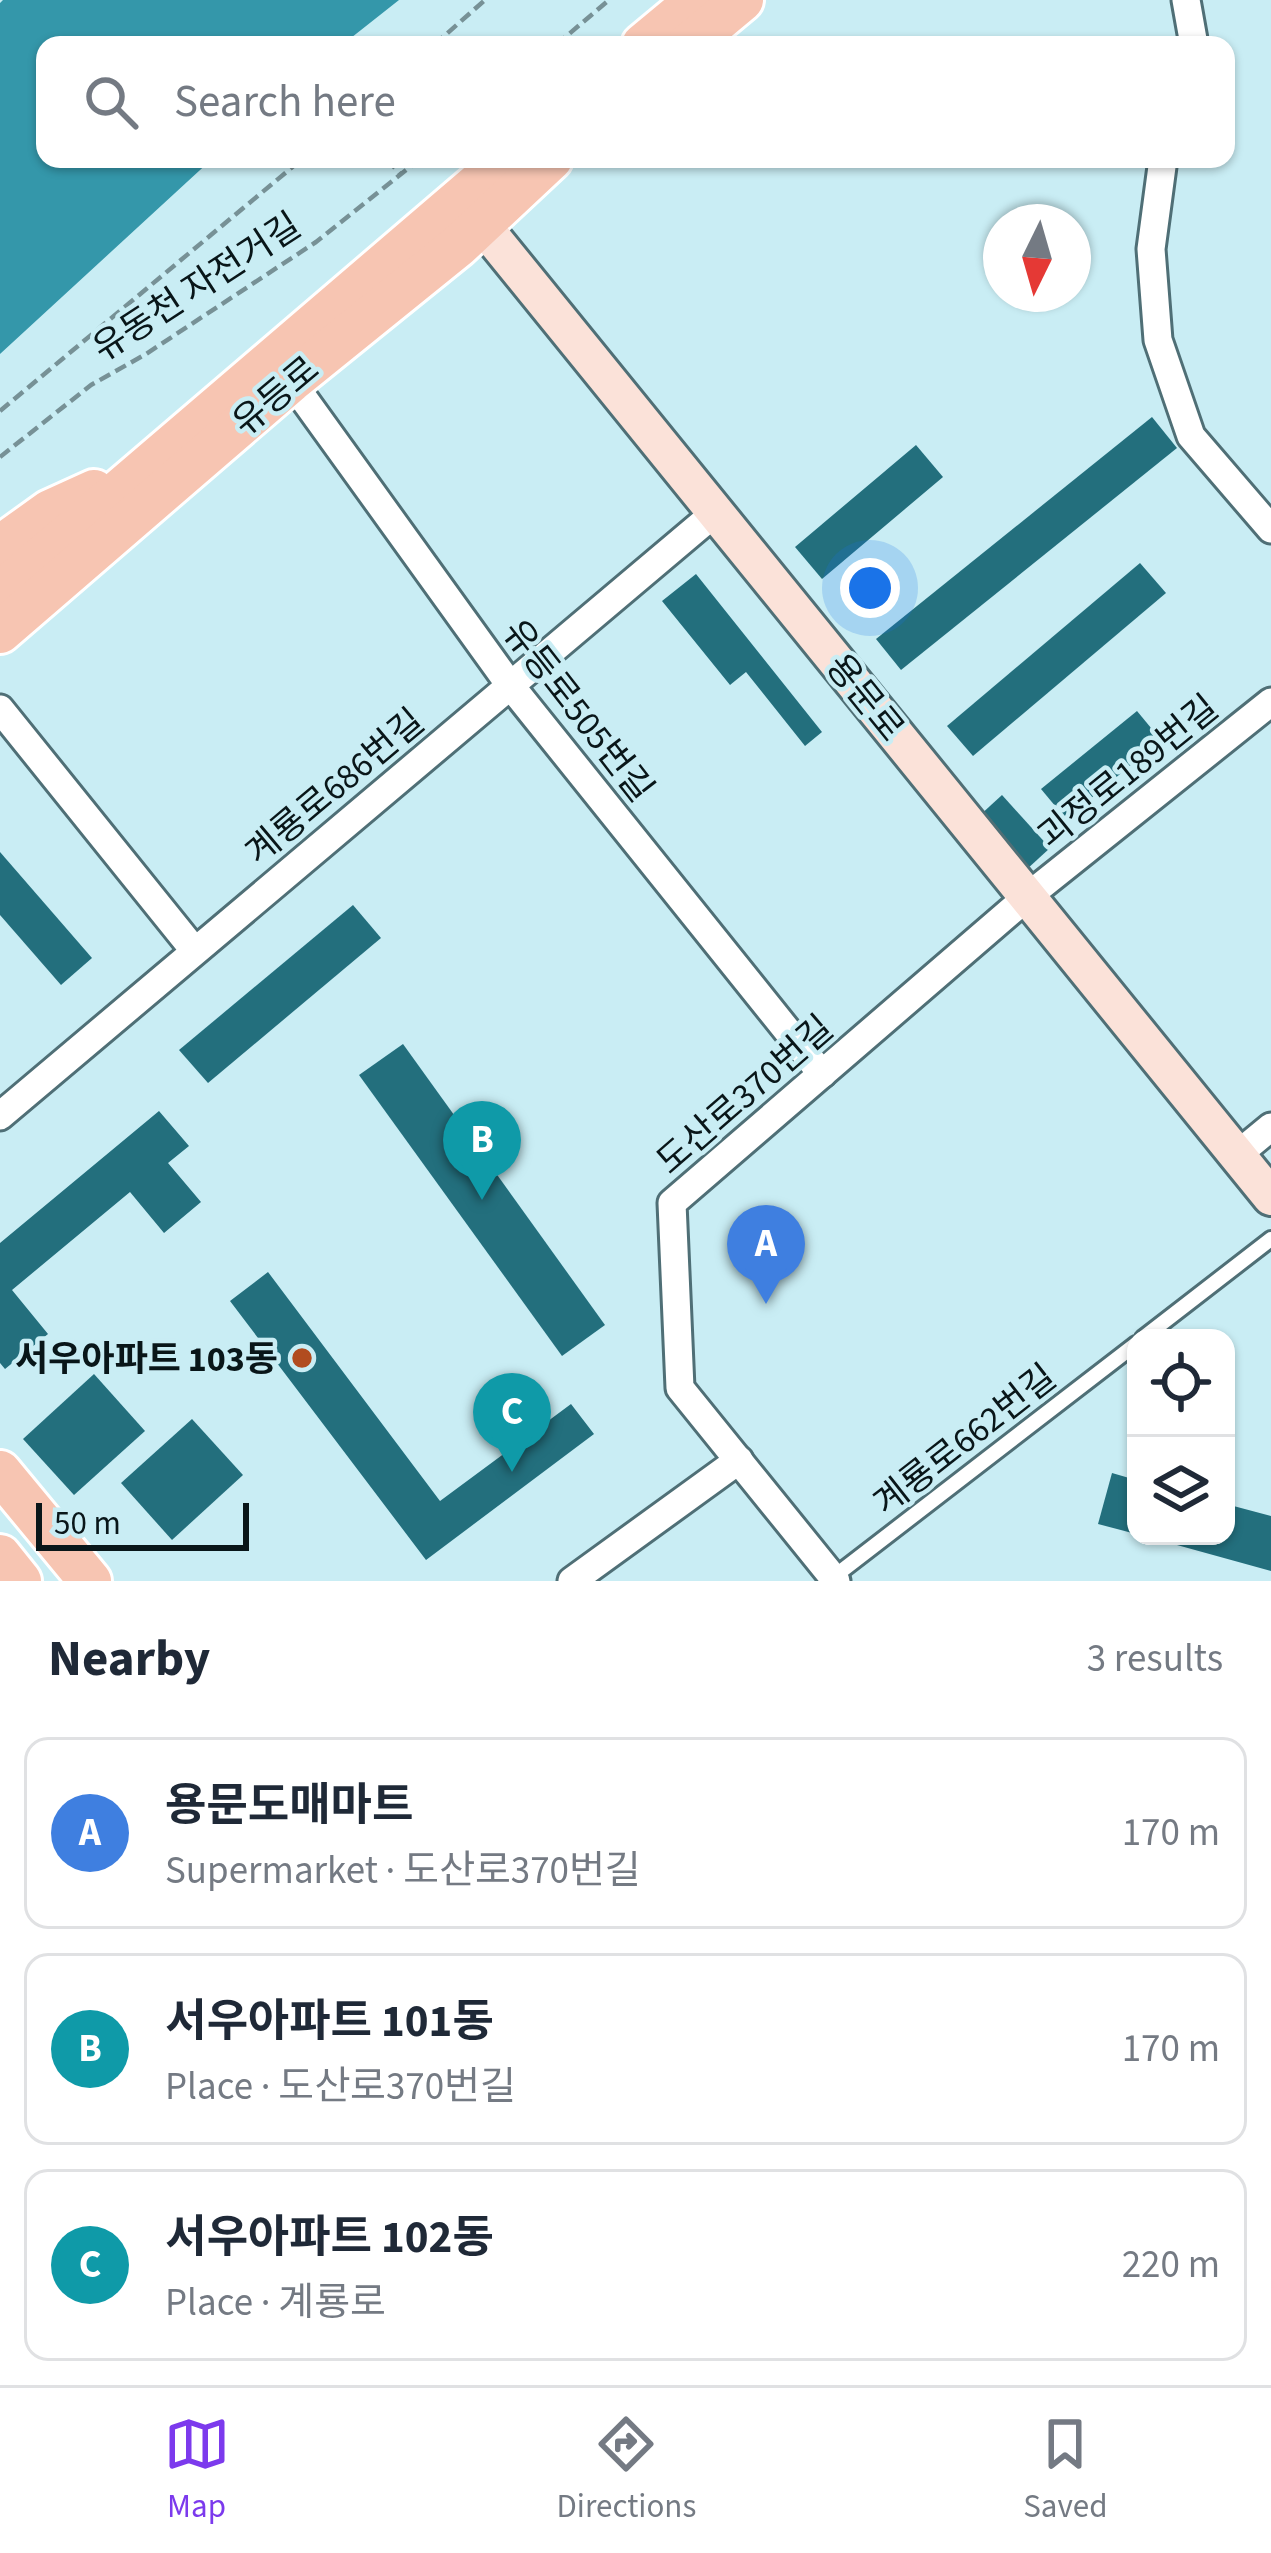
<!DOCTYPE html>
<meta charset="utf-8">
<style>
body{margin:0;font-family:"Source Sans 3","Noto Sans KR",sans-serif;background:#f2f2f3;color:#1f2937}
.controls{position:absolute;right:36px;bottom:36px;display:grid;overflow:hidden;border-radius:24px;box-shadow:0 3px 9px #0004}
.controls button{width:108px;height:108px;display:grid;place-items:center;padding:0;border:0;border-bottom:3px solid #e0e1e3;background:#fff;color:#1f2937;font:60px sans-serif}
.compass{position:absolute;left:983px;top:204px;width:108px;height:108px;border-radius:50%;background:#fff;box-shadow:0 3px 9px #0004;rotate:185deg}
.scale{position:absolute;left:36px;bottom:30px;width:213px;box-sizing:border-box;padding-left:12px;border:6px solid #091619;border-top:0;font-size:33px;line-height:42px;white-space:nowrap;color:#091619;-webkit-text-stroke:9px #c9edf4;paint-order:stroke}
.you{position:absolute;left:870px;top:588px;width:42px;height:42px;margin:-30px;border:9px solid #fff;border-radius:50%;background:#1a73e8;box-shadow:0 0 0 18px #1a73e833}
.badge{display:grid;place-items:center;width:78px;height:78px;border-radius:50%;background:#7c3aed;color:#fff;font-size:39px;font-weight:700}
.pin{position:absolute;translate:-50% -99px;filter:drop-shadow(0 3px 6px #0008)}
.pin::after{content:'';position:absolute;top:63px;width:42px;height:36px;background:inherit;clip-path:polygon(0 0,100% 0,50% 100%)}
.list{margin:0;padding:0;list-style:none}
h2{display:flex;justify-content:space-between;align-items:center;height:156px;margin:0;padding:0 48px;font-size:51px}
h2 small{font-size:39px;font-weight:400;color:#747a83}
.list li{display:grid;grid-template-columns:78px 1fr auto;gap:36px;align-items:center;box-sizing:border-box;height:192px;margin:0 24px 24px;padding:0 24px;border:3px solid #e0e1e3;border-radius:24px}
.list b{display:block;font-size:45px;white-space:nowrap}
.list p{margin:0;font-size:39px;white-space:nowrap;color:#747a83}
.list em{font-size:39px;font-style:normal;color:#747a83}
.icon{flex:none;width:66px;height:66px;fill:none;stroke:currentColor;stroke-width:2;stroke-linecap:round;stroke-linejoin:round}
.map{position:relative;flex:none;width:1271px;height:1581px;overflow:hidden}
.search{position:absolute;background:#fff;box-shadow:0 3px 9px #0004;left:36px;right:36px;top:36px;height:132px;display:flex;align-items:center;gap:30px;box-sizing:border-box;padding:0 42px;border-radius:24px;color:#747a83;font-size:45px}
.sheet{height:804px;background:#fff}
nav{display:flex;justify-content:space-around;align-items:center;box-sizing:border-box;height:168px;border-top:3px solid #e0e1e3;background:#fff;font-size:33px;color:#747a83}
nav a{display:grid;justify-items:center;gap:6px}
nav .on{color:#7c3aed}
.map>svg:first-child{display:block}
</style>
<div class="map">
<svg width="1271" height="1581" viewBox="0 0 1271 1581">
<rect width="100%" height="100%" fill="#c9edf4"/>
<path fill="#3497aa" d="M3 0H399L342 45H45V159H212L0 354V3Z"/>
<g fill="#236f7d">
<path d="M1152 417 1177 448 901 670 876 639Z"/>
<path d="M916 445 943 477 822 579 795 547Z"/>
<path d="M1140 563 1166 593 973 756 947 726Z"/>
<path d="M696 574 822 732 805 746 746 672 730 685 662 601Z"/>
<path d="M1137 711 1161 740 1066 819 1041 789Z"/>
<path d="M1002 795 1050 848 1026 870 978 817Z"/>
<path d="M0 852 92 958 61 985 0 915Z"/>
<path d="M353 905 381 938 208 1083 179 1050Z"/>
<path d="M403 1044 605 1325 562 1356 359 1075Z"/>
<path d="M159 1111 189 1146 168 1163 201 1202 164 1233 130 1192 12 1290 48 1334 5 1369 0 1363V1243Z"/>
<path d="M268 1272 440 1501 571 1404 594 1434 426 1560 230 1301Z"/>
<path d="M94 1374 145 1431 74 1495 23 1439Z"/>
<path d="M192 1419 243 1475 172 1540 121 1483Z"/>
<path d="M1112 1473 1136 1480V1534L1098 1524Z"/>
<path d="M1226 1504 1271 1516V1571L1148 1537 1226 1536Z"/>
</g>
<g fill="none" stroke-linecap="round" stroke-linejoin="round">
<defs>
<g id="lane">
<path d="M1143 1338 1271 1239"/>
<path d="M831 1579 1136 1344"/>
</g>
<g id="street">
<path d="M1186 0 1194 45"/>
<path d="M1163 159 1151 249 1158 340 1191 436 1271 529"/>
<path d="M291 381 510 685 822 1074"/>
<path d="M0 709 194 950"/>
<path d="M0 1116 716 512"/>
<path d="M1237 1155 1271 1127"/>
<path d="M572 1581 739 1460"/>
<path d="M836 1581 680 1388 672 1203 1027 897 1271 702"/>
</g>
<path id="secondary" d="M466 205 1271 1197"/>
<g id="primary">
<path d="M643 45 697 0"/>
<path d="M688 45 742 0"/>
<path d="M0 547 50 511 94 491"/>
<path d="M0 593 507 159"/>
<path d="M0 632 291 381 458 246 551 159"/>
<path d="M0 1472 90 1581"/>
<path d="M0 1556 20 1581"/>
</g>
</defs>
<use href="#lane" stroke="#4f6f76" stroke-width="20"/>
<use href="#street" stroke="#4f6f76" stroke-width="33"/>
<use href="#secondary" stroke="#4f6f76" stroke-width="42"/>
<use href="#primary" stroke="#fff" stroke-width="48"/>
<g stroke="#779196" stroke-width="4.5" stroke-dasharray="12 6" stroke-linecap="butt">
<path d="M434 45 485 0"/>
<path d="M556 45 609 0"/>
<path d="M387 159 401 175"/>
<path d="M0 411 302 159"/>
<path d="M0 457 91 385 146 354 316 242 420 159"/>
</g>
<use href="#lane" stroke="#fff" stroke-width="14"/>
<use href="#street" stroke="#fff" stroke-width="27"/>
<use href="#secondary" stroke="#fbe2d9" stroke-width="36"/>
<use href="#primary" stroke="#f7c5b2" stroke-width="42"/>
</g>
<circle fill="#b14c1f" stroke="#c9edf4" stroke-width="4.5" cx="302" cy="1358" r="12"/>
<g text-anchor="middle" stroke-width="9" stroke-linejoin="round" paint-order="stroke">
<g font-size="36" fill="#091619" stroke="#c9edf4">
<text transform="translate(196 286) rotate(-33)" y="13">유동천 자전거길</text>
<text transform="translate(275 395) rotate(-40)" y="13">유등로</text>
<text transform="translate(866 697) rotate(51)" y="13">용문로</text>
<text transform="translate(579 710) rotate(52)" y="13">유등로505번길</text>
<text transform="translate(1127 771) rotate(-39)" y="13">괴정로189번길</text>
<text transform="translate(334 786) rotate(-40)" y="13">계룡로686번길</text>
<text transform="translate(744 1094) rotate(-41)" y="13">도산로370번길</text>
<text transform="translate(964 1439) rotate(-38)" y="13">계룡로662번길</text>
</g>
<g font-size="36" font-weight="bold" fill="#091619" stroke="#c9edf4" text-anchor="end">
<text x="278" y="1371">서우아파트 103동</text>
</g>
</g>
</svg>
<div class="controls">
<button><svg class="icon" aria-label="locate" viewBox="0 0 24 24"><circle cx="12" cy="12" r="6"/><path d="M12 2v4M12 18v4M2 12h4M18 12h4"/></svg></button>
<button><svg class="icon" aria-label="layers" viewBox="0 0 24 24"><path d="M12 4l9 5-9 5-9-5zM3 14l9 5 9-5"/></svg></button>
</div>
<svg class="compass" viewBox="-18 -18 36 36"><path d="M0-13l5 13h-10z" fill="#e53935"/><path d="M0 13l5-13h-10z" fill="#747a83"/></svg>
<div class="scale">50 m</div>
<div class="you"></div>
<div class="pin badge" style="left:766px;top:1304px;background:#3f7fe0">A</div>
<div class="pin badge" style="left:482px;top:1200px;background:#0f9aa8">B</div>
<div class="pin badge" style="left:512px;top:1472px;background:#0f9aa8">C</div>
<div class="search"><svg class="icon" aria-label="search" viewBox="0 0 24 24"><circle cx="10" cy="10" r="6"/><path d="M15 15l6 6"/></svg>Search here</div>
</div>
<section class="sheet">
<h2>Nearby<small>3 results</small></h2>
<ul class="list">
<li><span class="badge" style="background:#3f7fe0">A</span><div><b>용문도매마트</b><p>Supermarket · 도산로370번길</p></div><em>170 m</em></li>
<li><span class="badge" style="background:#0f9aa8">B</span><div><b>서우아파트 101동</b><p>Place · 도산로370번길</p></div><em>170 m</em></li>
<li><span class="badge" style="background:#0f9aa8">C</span><div><b>서우아파트 102동</b><p>Place · 계룡로</p></div><em>220 m</em></li>
</ul>
</section>
<nav>
<a class="on"><svg class="icon" aria-label="map" viewBox="0 0 24 24"><path d="M3 6l6-2 6 2 6-2v14l-6 2-6-2-6 2zM9 4v14M15 6v14"/></svg>Map</a>
<a><svg class="icon" aria-label="directions" viewBox="0 0 24 24"><path d="M12 3l9 9-9 9-9-9zM9 14v-3h6M13 9l2 2-2 2"/></svg>Directions</a>
<a><svg class="icon" aria-label="saved" viewBox="0 0 24 24"><path d="M7 4h10v16l-5-4-5 4z"/></svg>Saved</a>
</nav>
